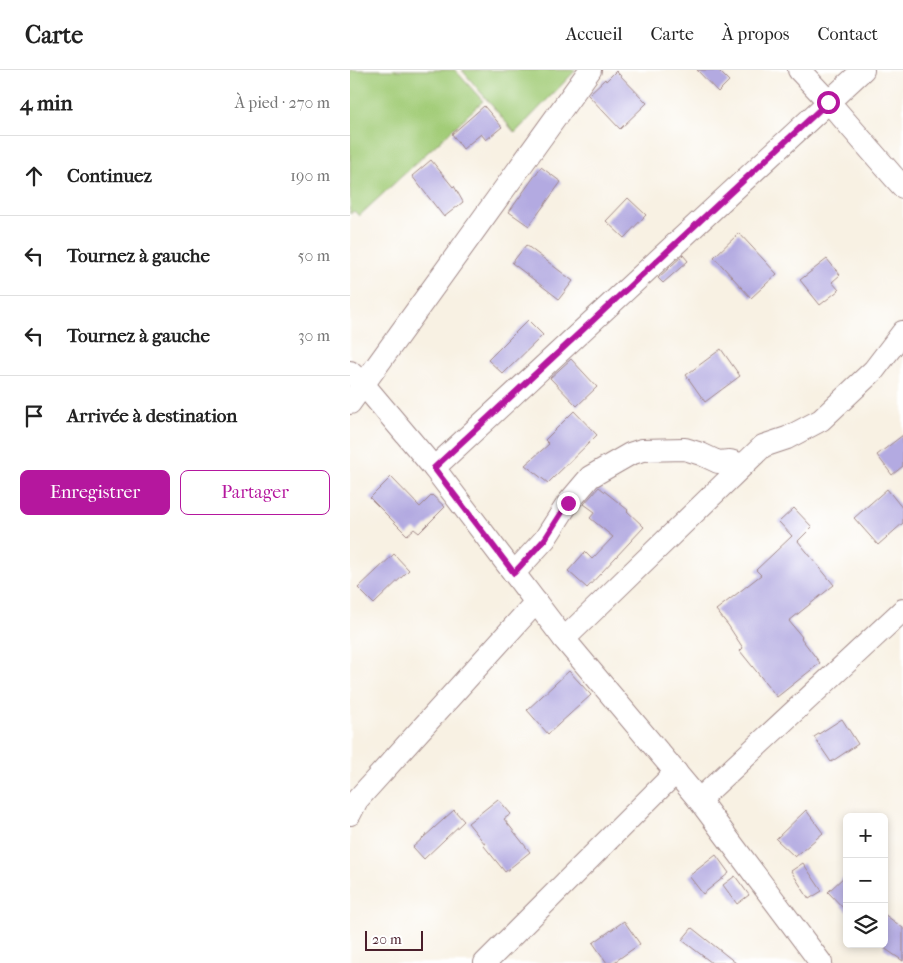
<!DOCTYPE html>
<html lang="fr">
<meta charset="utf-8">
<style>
body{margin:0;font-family:"IM FELL French Canon",serif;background:#f6f6f6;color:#222}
.controls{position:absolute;right:15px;bottom:15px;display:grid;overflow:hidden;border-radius:8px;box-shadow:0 2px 8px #0003}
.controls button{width:45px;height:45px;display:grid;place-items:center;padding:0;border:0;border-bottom:1px solid #e0e0e0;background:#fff;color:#222;font:25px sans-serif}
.scale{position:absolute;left:15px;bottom:12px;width:58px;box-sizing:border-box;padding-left:5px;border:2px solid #4a1f2b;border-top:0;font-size:14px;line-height:18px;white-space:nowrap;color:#4a1f2b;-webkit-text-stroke:4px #fff;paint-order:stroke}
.stop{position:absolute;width:15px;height:15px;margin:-11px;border:4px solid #b5179e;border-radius:50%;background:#fff}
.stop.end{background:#b5179e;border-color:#fff;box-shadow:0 1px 5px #0008}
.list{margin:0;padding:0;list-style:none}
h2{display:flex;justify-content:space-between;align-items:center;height:65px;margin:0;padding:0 20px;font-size:21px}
h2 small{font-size:16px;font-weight:400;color:#767676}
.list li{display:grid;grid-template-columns:32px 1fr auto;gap:15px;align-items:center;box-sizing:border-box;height:80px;padding:0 20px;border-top:1px solid #e0e0e0}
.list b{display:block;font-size:19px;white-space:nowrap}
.list em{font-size:16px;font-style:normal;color:#767676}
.actions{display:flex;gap:10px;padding:15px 20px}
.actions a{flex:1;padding:11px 0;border:1px solid #b5179e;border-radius:8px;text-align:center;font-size:18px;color:#b5179e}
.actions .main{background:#b5179e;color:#fff}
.icon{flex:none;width:28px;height:28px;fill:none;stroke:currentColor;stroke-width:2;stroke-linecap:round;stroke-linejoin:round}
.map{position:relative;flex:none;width:553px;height:893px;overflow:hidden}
header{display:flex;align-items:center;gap:30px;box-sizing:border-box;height:70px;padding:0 25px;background:#fff;border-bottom:1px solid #e0e0e0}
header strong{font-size:24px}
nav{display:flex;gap:28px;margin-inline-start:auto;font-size:18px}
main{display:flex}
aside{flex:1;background:#fff}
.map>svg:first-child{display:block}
</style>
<header>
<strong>Carte</strong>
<nav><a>Accueil</a><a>Carte</a><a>À propos</a><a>Contact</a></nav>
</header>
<main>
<aside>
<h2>4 min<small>À pied · 270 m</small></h2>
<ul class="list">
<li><svg class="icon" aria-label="ahead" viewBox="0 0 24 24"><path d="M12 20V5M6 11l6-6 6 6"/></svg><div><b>Continuez</b></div><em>190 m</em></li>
<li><svg class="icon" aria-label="left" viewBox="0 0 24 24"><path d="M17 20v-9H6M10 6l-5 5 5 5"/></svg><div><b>Tournez à gauche</b></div><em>50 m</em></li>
<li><svg class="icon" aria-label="left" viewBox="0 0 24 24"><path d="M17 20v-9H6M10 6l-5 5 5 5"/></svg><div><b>Tournez à gauche</b></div><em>30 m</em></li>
<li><svg class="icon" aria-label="arrive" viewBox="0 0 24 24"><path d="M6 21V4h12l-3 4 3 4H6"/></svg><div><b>Arrivée à destination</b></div></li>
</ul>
<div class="actions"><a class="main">Enregistrer</a><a>Partager</a></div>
</aside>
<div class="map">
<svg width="553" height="893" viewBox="0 0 553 893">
<rect width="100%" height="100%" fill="#fff"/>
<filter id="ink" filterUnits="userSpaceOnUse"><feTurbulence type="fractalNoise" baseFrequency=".02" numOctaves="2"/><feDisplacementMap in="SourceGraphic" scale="10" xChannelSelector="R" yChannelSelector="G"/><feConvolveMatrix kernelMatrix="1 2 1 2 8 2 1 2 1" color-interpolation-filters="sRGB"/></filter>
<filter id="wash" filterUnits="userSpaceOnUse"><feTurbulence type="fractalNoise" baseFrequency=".0096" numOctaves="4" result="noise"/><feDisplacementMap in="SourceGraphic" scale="20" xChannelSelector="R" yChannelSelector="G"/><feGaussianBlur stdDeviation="1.12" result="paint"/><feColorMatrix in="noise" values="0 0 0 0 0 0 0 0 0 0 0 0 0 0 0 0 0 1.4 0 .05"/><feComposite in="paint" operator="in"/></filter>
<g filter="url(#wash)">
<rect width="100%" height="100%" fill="#f8f1e3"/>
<g fill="#a2cc77" stroke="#767651">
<path d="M0 0H105L133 31 9 146 4 141 0 144Z"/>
<path d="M112 0H226L165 63Z"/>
</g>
<g id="blocks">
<g fill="#b3aae1">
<path d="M347 0H368L379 11 368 22Z"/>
<path d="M266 1 297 33 270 59 238 25 255 9 256 11Z"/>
<path d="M134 36 152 57 136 70 131 64 113 79 102 64Z"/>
<path d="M81 90 103 117 104 116 113 132 94 147 62 106Z"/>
<path d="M191 97 211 112 179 156 159 142Z"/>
<path d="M278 128 296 145 274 168 256 151Z"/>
<path d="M389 163 427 204 401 228 364 187Z"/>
<path d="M176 175 223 211 209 229 162 193Z"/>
<path d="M333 185 338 191 313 213 308 208Z"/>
<path d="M477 189 490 205 482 212 489 220 470 235 450 210Z"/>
<path d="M178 250 193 265 153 304 138 290Z"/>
<path d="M371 279 390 306 355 332 336 305Z"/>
<path d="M221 289 247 317 227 336 200 308Z"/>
<path d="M224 341 247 365 198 413 175 395 199 374 195 370Z"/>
<path d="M553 365V396L542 405 527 385Z"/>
<path d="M41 407 70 437 82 425 95 437 69 463 64 459 57 465 20 428Z"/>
<path d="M249 417 278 440 277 441 294 457 237 518 218 501 235 482 242 489 263 467 240 448 245 442 234 434Z"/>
<path d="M537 419 553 439V453L528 475 504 448Z"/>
<path d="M444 438 462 457 448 471 484 515 439 551 452 567 451 568 470 593 427 627 390 581 393 578 378 555 366 540 411 505 406 500 442 466 429 452Z"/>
<path d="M44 484 59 500 24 534 8 518Z"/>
<path d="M219 601 241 625 198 664 177 640Z"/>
<path d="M492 649 508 674 481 692 464 667Z"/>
<path d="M148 729 161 744 154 749 180 782 155 802 134 776 135 774 118 753Z"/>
<path d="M104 740 114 751 74 789 63 777Z"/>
<path d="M456 740 473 763 445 787 426 769Z"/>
<path d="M366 785 379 803 353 824 339 806Z"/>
<path d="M453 793 472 821 459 829 441 801Z"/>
<path d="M497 804V842L478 822Z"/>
<path d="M385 806 399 825 387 834 373 815Z"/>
<path d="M534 844 553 858V891L534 878Z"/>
<path d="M274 851 290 874 263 893H257L243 873Z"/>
<path d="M342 858 386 893H362L332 870Z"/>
</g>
</g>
</g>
<g filter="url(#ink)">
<use href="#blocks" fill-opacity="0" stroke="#a18887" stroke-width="1"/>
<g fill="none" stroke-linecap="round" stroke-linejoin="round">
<defs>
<g id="minor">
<path d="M449 0 478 31 543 106 553 117"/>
<path d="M0 302 14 315 84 398 214 569 349 730 471 893"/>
<path d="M0 333 240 0"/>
<path d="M84 398 513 0"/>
<path d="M164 503 195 469 218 433 240 407 280 384 292 380 335 379 351 384 368 392 380 391 393 395"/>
<path d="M214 569 413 376 437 368 471 350 524 300 553 262"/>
<path d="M349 730 553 540"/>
<path d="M0 744 7 730 186 532"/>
<path d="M135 893 326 702"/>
</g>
</defs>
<use href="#minor" stroke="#a18887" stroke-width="24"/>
<use href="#minor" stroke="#fff" stroke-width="22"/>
</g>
</g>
<g fill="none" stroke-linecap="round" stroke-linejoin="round" filter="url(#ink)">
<path stroke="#b5179e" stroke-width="6" d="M218 433 195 469 164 503 84 398 478 32"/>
</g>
</svg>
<div class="controls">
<button>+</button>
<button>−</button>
<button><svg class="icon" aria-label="layers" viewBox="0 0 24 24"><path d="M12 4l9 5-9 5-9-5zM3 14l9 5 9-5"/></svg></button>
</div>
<div class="scale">20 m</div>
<div class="stop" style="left:478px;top:32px"></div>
<div class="stop end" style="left:218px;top:433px"></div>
</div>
</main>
